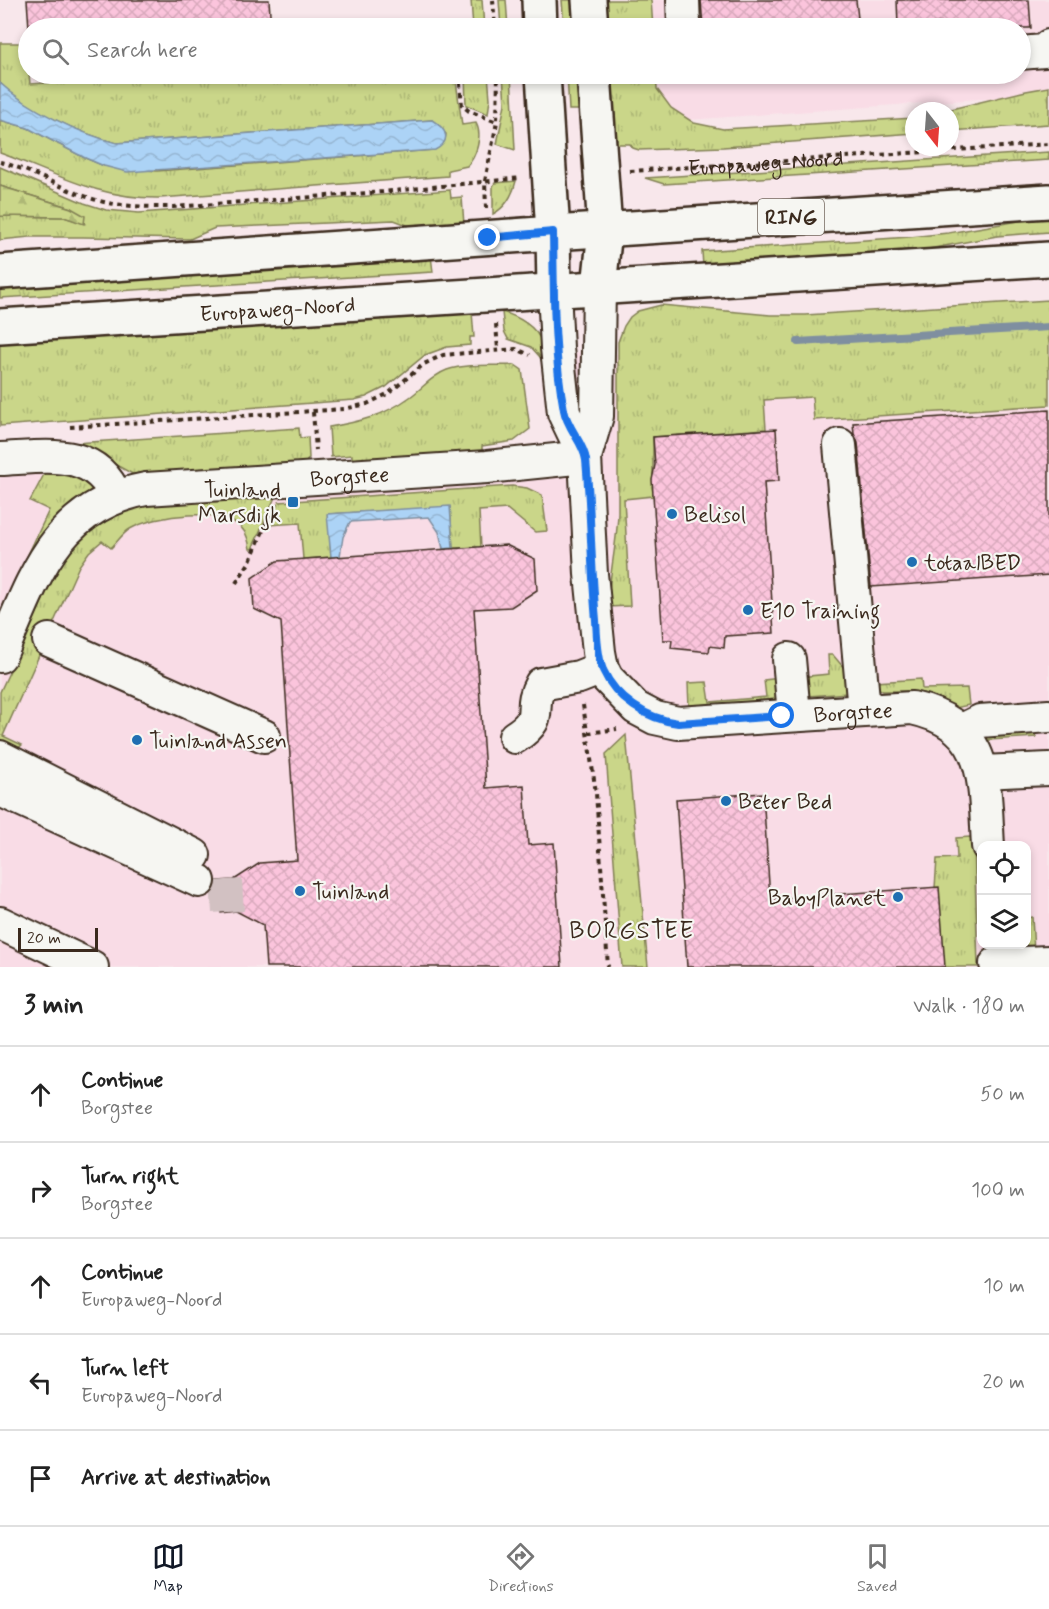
<!DOCTYPE html>
<meta charset="utf-8">
<style>
body{margin:0;font-family:Mynerve,sans-serif;background:#f6f6f6;color:#222}
.controls{position:absolute;right:18px;bottom:18px;display:grid;overflow:hidden;border-radius:12px;box-shadow:0 3px 9px #0003}
.controls button{width:54px;height:54px;display:grid;place-items:center;padding:0;border:0;border-bottom:2px solid #e0e0e0;background:#fff;color:#222;font:30px sans-serif}
.compass{position:absolute;left:905px;top:102px;width:54px;height:54px;border-radius:50%;background:#fff;box-shadow:0 3px 9px #0003;rotate:163deg}
.scale{position:absolute;left:18px;bottom:15px;width:80px;box-sizing:border-box;padding-left:6px;border:3px solid #3b2a1e;border-top:0;font-size:16px;line-height:21px;white-space:nowrap;color:#3b2a1e;-webkit-text-stroke:4px #f6f6f2;paint-order:stroke}
.stop{position:absolute;width:18px;height:18px;margin:-14px;border:4px solid #1a73e8;border-radius:50%;background:#fff}
.stop.end{background:#1a73e8;border-color:#fff;box-shadow:0 2px 6px #0008}
.list{margin:0;padding:0;list-style:none}
h2{display:flex;justify-content:space-between;align-items:center;height:78px;margin:0;padding:0 24px;font-size:26px}
h2 small{font-size:20px;font-weight:400;color:#767676}
.list li{display:grid;grid-template-columns:39px 1fr auto;gap:18px;align-items:center;box-sizing:border-box;height:96px;padding:0 24px;border-top:2px solid #e0e0e0}
.list b{display:block;font-size:22px;white-space:nowrap}
.list p{margin:0;font-size:20px;white-space:nowrap;color:#767676}
.list em{font-size:20px;font-style:normal;color:#767676}
.icon{flex:none;width:33px;height:33px;fill:none;stroke:currentColor;stroke-width:2;stroke-linecap:round;stroke-linejoin:round}
.map{position:relative;flex:none;width:1049px;height:967px;overflow:hidden}
.search{position:absolute;background:#fff;box-shadow:0 3px 9px #0003;left:18px;right:18px;top:18px;height:66px;display:flex;align-items:center;gap:15px;box-sizing:border-box;padding:0 21px;border-radius:33px;color:#767676;font-size:22px}
.sheet{height:558px;background:#fff}
nav{display:flex;justify-content:space-around;align-items:center;box-sizing:border-box;height:84px;border-top:2px solid #e0e0e0;background:#fff;font-size:16px;color:#767676}
nav a{display:grid;justify-items:center;gap:3px}
nav .on{color:#111827}
.map>svg:first-child{display:block}
</style>
<div class="map">
<svg width="1049" height="967" viewBox="0 0 1049 967">
<defs>
<pattern id="grass-tufts" width="24" height="20" patternUnits="userSpaceOnUse" patternTransform="scale(1.5)"><rect width="24" height="20" fill="#cad689"/><path d="M3 7l-1-3M5 7V3M7 7l1-3M15 17l-1-3M17 17v-4M19 17l1-3" fill="none" stroke="#aeb876"/></pattern>
<pattern id="forest-firs" width="22" height="20" patternUnits="userSpaceOnUse" patternTransform="scale(1.5)"><rect width="22" height="20" fill="#cad689"/><path d="M5 1l3.5 6h-7zM16 11l3.5 6h-7z" fill="#aeb876"/></pattern>
<pattern id="water-waves" width="16" height="10" patternUnits="userSpaceOnUse" patternTransform="scale(1.5)"><rect width="16" height="10" fill="#acd3f6"/><path d="M0 5q4-4 8 0t8 0" fill="none" stroke="#95b5d2"/></pattern>
<pattern id="building-cross-hatch" width="8" height="8" patternUnits="userSpaceOnUse" patternTransform="scale(1.5)"><rect width="8" height="8" fill="#fbc4dc"/><path d="M0 0l8 8M0 8l8-8" fill="none" stroke="#d8a9bc"/></pattern>
</defs>
<rect width="100%" height="100%" fill="#f8e7eb"/>
<filter id="ink" filterUnits="userSpaceOnUse"><feTurbulence type="fractalNoise" baseFrequency=".0167" numOctaves="2"/><feDisplacementMap in="SourceGraphic" scale="12" xChannelSelector="R" yChannelSelector="G"/><feConvolveMatrix kernelMatrix="1 2 1 2 8 2 1 2 1" color-interpolation-filters="sRGB"/></filter>
<g filter="url(#ink)">
<g fill="#f9dce6" fill-rule="evenodd">
<path d="M608 0H1049V94L616 125 613 74H1020V28H610Z"/>
<path d="M564 352 688 356 1049 378V967H0V448L102 442 138 501 579 466ZM982 846H1026V945H982Z"/>
</g>
<g fill="url(#grass-tufts)" stroke="#828054" stroke-width="1.5">
<path d="M471 0H482L484 28H473Z"/>
<path d="M499 0H506L508 28H501Z"/>
<path d="M562 0H573L574 28H564Z"/>
<path d="M605 0H651L653 28H607Z"/>
<path d="M0 43H26L30 84 201 74H455L462 125 476 123C483 136 476 157 467 166L448 170V176L160 198C98 199 56 173 0 153V120L28 128 83 157 104 166 157 171 434 150C442 146 445 143 446 134L432 120 117 143C80 134 28 110 0 83Z"/>
<path d="M465 74H488L490 99 488 114 466 105Z"/>
<path d="M503 74H511L515 150 497 144 505 104Z"/>
<path d="M567 74H577L580 110H569Z"/>
<path d="M609 74H656L657 89 671 108 694 123 723 129 914 118V133L723 147 639 150 633 148 630 144H616L612 132Z"/>
<path d="M1049 87V124L950 131V111H943L1026 91Z"/>
<path d="M1049 152V160L664 184 645 178Z"/>
<path d="M0 167 84 203 106 210 139 213 450 190 451 198 462 197 464 225 418 229 394 220 215 228 190 239 83 237H30L0 240V216L64 217 84 223 71 208 0 186Z"/>
<path d="M516 181C513 194 506 207 493 214V186L495 183Z"/>
<path d="M1049 216V232L997 236 918 251 703 267 702 251 910 237 948 233Z"/>
<path d="M431 256 433 272 0 298V286Z"/>
<path d="M1049 300V405L814 420 812 397 764 400 766 429 653 437V496L624 499 630 606 608 607C609 575 617 544 618 513V342L624 326 630 317 638 311 661 305 770 315H805Z"/>
<path d="M472 312 474 337H470V345L447 347 425 355 386 387 366 397 354 400 0 426V340Z"/>
<path d="M502 312C517 316 538 327 542 344 544 352 543 361 544 369L540 357 531 347 508 339 504 331Z"/>
<path d="M515 365 522 370 530 429 514 441 482 446V455L352 463V455L331 457 329 427C359 422 384 416 410 397 423 388 431 376 447 370 467 363 494 366 515 365Z"/>
<path d="M299 428 300 438 308 437 309 458 304 465 138 477 109 461 0 448Z"/>
<path d="M48 467 74 470 92 488 91 493 0 632V614L49 510 30 501Z"/>
<path d="M512 486 527 488 542 495 547 531 535 532 507 509 479 511 481 547 453 548 450 507 328 514 331 557 303 559 300 523 268 525 279 502Z"/>
<path d="M276 495 252 549H250C249 543 248 536 244 531 225 505 155 515 130 529 123 533 117 542 111 548L102 541 89 552 79 566 3 736 22 745 16 750 0 743V692L60 563 73 544 105 516 148 503Z"/>
<path d="M828 655H833L844 668 848 693 808 696 799 677 829 674Z"/>
<path d="M780 678V696L776 699 689 707 688 683 707 682 710 702 766 697 764 680Z"/>
<path d="M921 679 922 689 967 688 969 705 955 708 939 699 923 693 908 691H883L877 688 875 682Z"/>
<path d="M1033 730 1036 737 989 740 991 756 984 736Z"/>
<path d="M626 735 648 967H622L606 754Z"/>
<path d="M970 837 974 843 978 967H941L935 888 937 859 957 858 956 838Z"/>
<path d="M1032 917 1034 952 1009 951 1007 945H1026L1027 918Z"/>
</g>
<path fill="url(#forest-firs)" stroke="#828054" stroke-width="1.5" d="M0 186 71 208 85 216 84 224 64 217 0 216Z"/>
<g fill="url(#water-waves)" stroke="#7f8fa0" stroke-width="1.5">
<path d="M0 83C28 109 80 134 117 143L432 120C447 129 452 141 435 150L127 172 104 166 83 157 28 128 0 120Z"/>
<path d="M450 506 453 548 443 549 439 532 429 517 350 522 343 537 340 556 331 557 327 514Z"/>
</g>
<g fill="none" stroke-linecap="round" stroke-linejoin="round">
<path stroke="#7f8fa0" stroke-width="8" d="M798 342 1049 327"/>
</g>
<g fill="url(#building-cross-hatch)" stroke="#3b2a1e" stroke-width="1.5">
<path d="M27 0H269L271 28H29Z"/>
<path d="M701 0H856L859 28H703Z"/>
<path d="M897 0H1029L1031 28H942V23L898 26Z"/>
<path d="M1049 410V575L871 587 858 443 854 434 853 423Z"/>
<path d="M776 429 779 481 764 482 774 633 725 636 724 648 710 646 709 652 671 648 672 640H663L652 480 655 465 653 437Z"/>
<path d="M506 545 535 559 537 590 511 607 474 609 486 788 524 785 528 845 554 843 562 967H266L263 925 236 911 221 913 218 881 234 880 260 863 297 860 281 622 254 609 252 578 277 561Z"/>
<path d="M763 793 770 899 939 887 945 967H687L676 799Z"/>
</g>
<g fill="none" stroke-linecap="round" stroke-linejoin="round">
<path stroke="#d2c1c2" stroke-width="32" stroke-dasharray="32 16" stroke-linecap="butt" d="M226 880 228 912"/>
<defs>
<g id="minor">
<path d="M683 0 684 28"/>
<path d="M1020 53 1044 51 1049 46"/>
<path id="s2" d="M599 287 597 416 585 457 591 574 599 652 602 668 607 678 636 708 655 718 678 723 912 708C990 725 984 781 988 846"/>
<path d="M554 290 557 348 564 413 585 457"/>
<path d="M840 445 864 710"/>
<path d="M0 459C45 457 95 446 116 497"/>
<path d="M49 640 264 736"/>
<path id="s3" d="M0 656C33 581 53 506 146 489L487 467 585 457"/>
<path d="M789 659 794 714"/>
<path d="M960 731 980 721 1049 716"/>
<path d="M515 737C547 716 526 710 541 684L579 677 602 668"/>
<path d="M0 757 194 855"/>
<path d="M983 772 1049 769"/>
<path d="M0 790 199 881"/>
<path d="M0 923 92 967"/>
<path d="M996 964 1049 962"/>
</g>
<g id="major">
<path d="M539 0 540 28"/>
<path d="M589 0 591 28"/>
<path d="M543 74 553 233 554 290"/>
<path d="M594 74 605 230 599 287"/>
<path d="M0 272 553 233 1049 201"/>
<path id="s4" d="M0 326 1049 259"/>
</g>
</defs>
<use href="#minor" stroke="#3b2a1e" stroke-width="36"/>
<use href="#major" stroke="#3b2a1e" stroke-width="38"/>
<g stroke="#3b2a1e" stroke-width="4" stroke-dasharray="4.5 4.5" stroke-linecap="butt">
<path d="M493 0 495 28"/>
<path d="M439 24 446 28"/>
<path d="M459 74 462 105 469 111 497 122"/>
<path d="M0 162C36 171 67 193 104 202 126 207 149 207 173 207L383 192 521 178"/>
<path id="s1" d="M630 171 1049 144"/>
<path d="M486 208 485 181 497 122 498 74"/>
<path d="M496 324 498 350"/>
<path d="M313 412 316 450"/>
<path d="M70 427 344 409 367 404 389 393 424 364 443 355 516 349 530 355"/>
<path d="M236 583 249 563 273 508"/>
<path d="M583 705 596 793 608 967"/>
<path d="M588 733 617 729"/>
</g>
<use href="#minor" stroke="#f6f6f2" stroke-width="32"/>
<use href="#major" stroke="#f6f6f2" stroke-width="33"/>
</g>
</g>
<g fill="none" stroke-linecap="round" stroke-linejoin="round" filter="url(#ink)">
<path stroke="#1a73e8" stroke-width="8" d="M488 238 553 232C554 291 553 352 564 410 567 428 584 443 586 460 591 513 591 567 596 620 597 636 597 655 603 670 616 699 647 719 678 723L782 716"/>
</g>
<g fill="#1f6fb2" stroke="#f6f6f2" stroke-width="2">
<rect x="287" y="496" width="12" height="12" rx="3"/>
<circle cx="672" cy="514" r="6"/>
<circle cx="912" cy="562" r="6"/>
<circle cx="748" cy="610" r="6"/>
<circle cx="137" cy="740" r="6"/>
<circle cx="726" cy="801" r="6"/>
<circle cx="300" cy="891" r="6"/>
<circle cx="898" cy="897" r="6"/>
</g>
<g text-anchor="middle" stroke-width="4.5" stroke-linejoin="round" paint-order="stroke">
<rect fill="#f6f6f2" stroke="#73675e" stroke-width="1.5" x="758" y="199" width="66" height="36" rx="4.5"/>
<g font-size="21" font-weight="bold" fill="#3b2a1e">
<text x="791" y="224">RING</text>
</g>
<g font-size="22" fill="#3b2a1e" stroke="#f6f6f2">
<text dy="8" stroke="none"><textPath href="#s1" startOffset="136">Europaweg-Noord</textPath></text>
<text dy="8" stroke="none"><textPath href="#s4" startOffset="278">Europaweg-Noord</textPath></text>
<text dy="8" stroke="none"><textPath href="#s3" startOffset="438">Borgstee</textPath></text>
<text dy="8" stroke="none"><textPath href="#s2" startOffset="657">Borgstee</textPath></text>
</g>
<g font-size="22" fill="#3b2a1e" stroke="#f6f6f2" text-anchor="start">
<text x="281" y="497" text-anchor="end">Tuinland<tspan x="281" dy="25">Marsdijk</tspan></text>
<text x="684" y="522">Belisol</text>
<text x="924" y="570">totaalBED</text>
<text x="760" y="618">E10 Training</text>
<text x="149" y="748">Tuinland Assen</text>
<text x="738" y="809">Beter Bed</text>
<text x="312" y="899">Tuinland</text>
<text x="886" y="905" text-anchor="end">BabyPlanet</text>
</g>
<g font-size="24" letter-spacing="1.5" fill="#3b2a1e" stroke="#f6f6f2">
<text x="632" y="938">BORGSTEE</text>
</g>
</g>
</svg>
<div class="controls">
<button><svg class="icon" aria-label="locate" viewBox="0 0 24 24"><circle cx="12" cy="12" r="6"/><path d="M12 2v4M12 18v4M2 12h4M18 12h4"/></svg></button>
<button><svg class="icon" aria-label="layers" viewBox="0 0 24 24"><path d="M12 4l9 5-9 5-9-5zM3 14l9 5 9-5"/></svg></button>
</div>
<svg class="compass" viewBox="-18 -18 36 36"><path d="M0-13l5 13h-10z" fill="#e53935"/><path d="M0 13l5-13h-10z" fill="#767676"/></svg>
<div class="scale">20 m</div>
<div class="stop" style="left:782px;top:716px"></div>
<div class="stop end" style="left:488px;top:238px"></div>
<div class="search"><svg class="icon" aria-label="search" viewBox="0 0 24 24"><circle cx="10" cy="10" r="6"/><path d="M15 15l6 6"/></svg>Search here</div>
</div>
<section class="sheet">
<h2>3 min<small>Walk · 180 m</small></h2>
<ul class="list">
<li><svg class="icon" aria-label="ahead" viewBox="0 0 24 24"><path d="M12 20V5M6 11l6-6 6 6"/></svg><div><b>Continue</b><p>Borgstee</p></div><em>50 m</em></li>
<li><svg class="icon" aria-label="right" viewBox="0 0 24 24"><path d="M7 20v-9h11M14 6l5 5-5 5"/></svg><div><b>Turn right</b><p>Borgstee</p></div><em>100 m</em></li>
<li><svg class="icon" aria-label="ahead" viewBox="0 0 24 24"><path d="M12 20V5M6 11l6-6 6 6"/></svg><div><b>Continue</b><p>Europaweg-Noord</p></div><em>10 m</em></li>
<li><svg class="icon" aria-label="left" viewBox="0 0 24 24"><path d="M17 20v-9H6M10 6l-5 5 5 5"/></svg><div><b>Turn left</b><p>Europaweg-Noord</p></div><em>20 m</em></li>
<li><svg class="icon" aria-label="arrive" viewBox="0 0 24 24"><path d="M6 21V4h12l-3 4 3 4H6"/></svg><div><b>Arrive at destination</b></div></li>
</ul>
</section>
<nav>
<a class="on"><svg class="icon" aria-label="map" viewBox="0 0 24 24"><path d="M3 6l6-2 6 2 6-2v14l-6 2-6-2-6 2zM9 4v14M15 6v14"/></svg>Map</a>
<a><svg class="icon" aria-label="directions" viewBox="0 0 24 24"><path d="M12 3l9 9-9 9-9-9zM9 14v-3h6M13 9l2 2-2 2"/></svg>Directions</a>
<a><svg class="icon" aria-label="saved" viewBox="0 0 24 24"><path d="M7 4h10v16l-5-4-5 4z"/></svg>Saved</a>
</nav>
